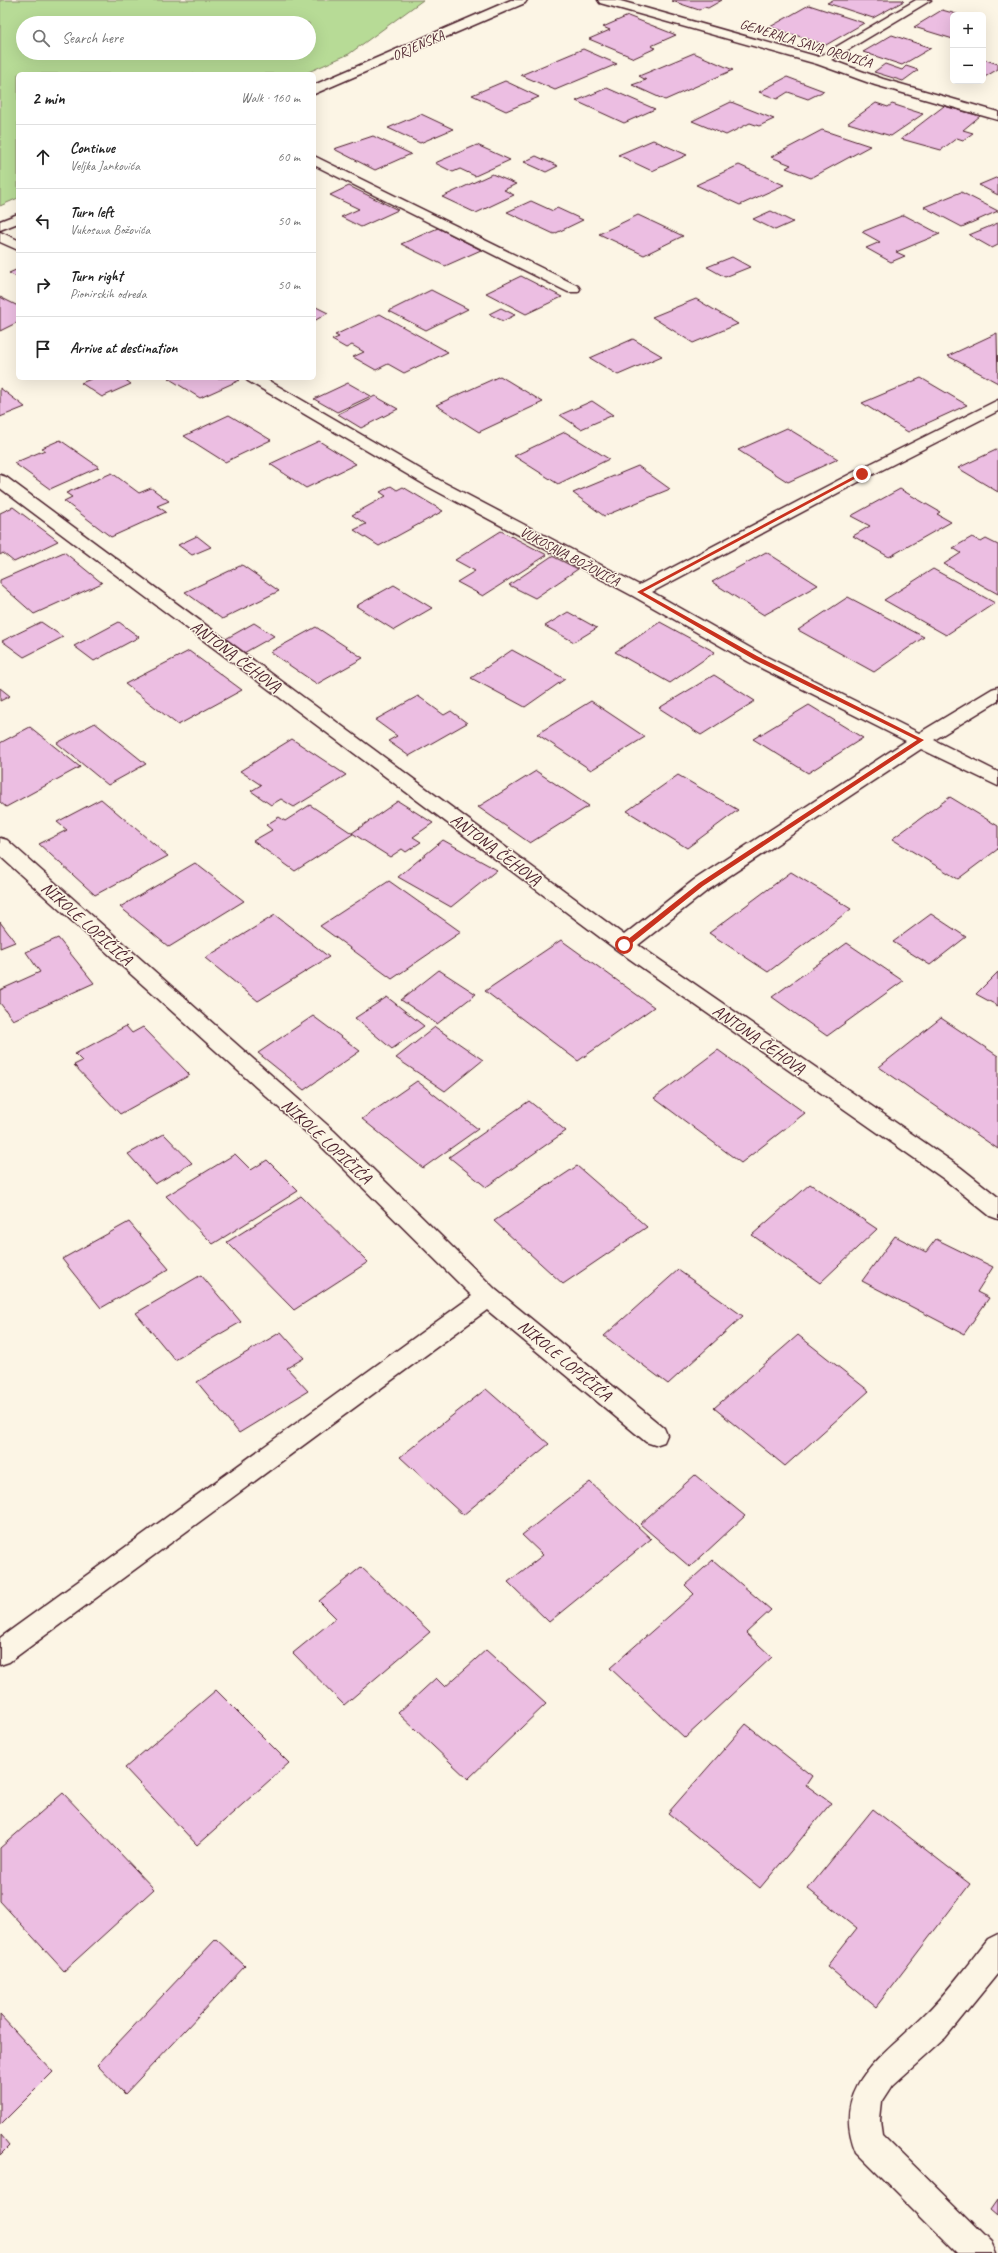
<!DOCTYPE html>
<meta charset="utf-8">
<style>
body{margin:0;font-family:Caveat,sans-serif;background:#f6f6f6;color:#222}
.controls{position:absolute;right:12px;top:12px;display:grid;overflow:hidden;border-radius:6px;box-shadow:0 4px 16px #0002}
.controls button{width:36px;height:36px;display:grid;place-items:center;padding:0;border:0;border-bottom:1px solid #e0e0e0;background:#fff;color:#222;font:20px sans-serif}
.stop{position:absolute;width:12px;height:12px;margin:-9px;border:3px solid #c8321e;border-radius:50%;background:#fff}
.stop.end{background:#c8321e;border-color:#fff;box-shadow:0 1px 4px #0008}
.list{margin:0;padding:0;list-style:none}
h2{display:flex;justify-content:space-between;align-items:center;height:52px;margin:0;padding:0 16px;font-size:17px}
h2 small{font-size:13px;font-weight:400;color:#767676}
.list li{display:grid;grid-template-columns:26px 1fr auto;gap:12px;align-items:center;box-sizing:border-box;height:64px;padding:0 16px;border-top:1px solid #e0e0e0}
.list b{display:block;font-size:15px;white-space:nowrap}
.list p{margin:0;font-size:13px;white-space:nowrap;color:#767676}
.list em{font-size:13px;font-style:normal;color:#767676}
.icon{flex:none;width:22px;height:22px;fill:none;stroke:currentColor;stroke-width:2;stroke-linecap:round;stroke-linejoin:round}
.map{position:relative;flex:none;width:998px;height:2253px;overflow:hidden}
.search{position:absolute;background:#fff;box-shadow:0 4px 16px #0002;left:16px;top:16px;width:300px;height:44px;display:flex;align-items:center;gap:10px;box-sizing:border-box;padding:0 14px;border-radius:22px;color:#767676;font-size:15px}
.panel{position:absolute;background:#fff;box-shadow:0 4px 16px #0002;left:16px;top:72px;width:300px;height:308px;border-radius:6px}
.map>svg:first-child{display:block}
</style>
<div class="map">
<svg width="998" height="2253" viewBox="0 0 998 2253">
<rect width="100%" height="100%" fill="#fcf5e5"/>
<filter id="ink" filterUnits="userSpaceOnUse"><feTurbulence type="fractalNoise" baseFrequency=".025" numOctaves="2"/><feDisplacementMap in="SourceGraphic" scale="8" xChannelSelector="R" yChannelSelector="G"/><feConvolveMatrix kernelMatrix="1 2 1 2 8 2 1 2 1" color-interpolation-filters="sRGB"/></filter>
<g filter="url(#ink)">
<path fill="#b7db96" stroke="#807d60" fill-rule="evenodd" d="M0 0H423L349 54 304 74H18V198L0 206ZM23 23H309V53H23Z"/>
<g fill="#ecbee2" stroke="#4a1f2b">
<path d="M674 0H722L708 8 704 7 699 10 672 1Z"/>
<path d="M833 0H902L904 1 873 18 827 3Z"/>
<path d="M809 5 864 23 826 45 770 27Z"/>
<path d="M942 10 960 15H953V39L914 27Z"/>
<path d="M628 16 676 35 651 46 656 48 634 58 589 39 610 30 603 27Z"/>
<path d="M892 35 931 48 902 65 863 52Z"/>
<path d="M583 49 617 64 555 90 521 75Z"/>
<path d="M694 53 733 70 665 100 632 85 646 80 639 76Z"/>
<path d="M983 59 998 64V69L983 78Z"/>
<path d="M885 64 902 70 906 66 918 70 903 81 874 72Z"/>
<path d="M787 77 824 91 808 99 788 92 777 99 759 92Z"/>
<path d="M505 81 539 97 506 111 472 95Z"/>
<path d="M607 88 655 109 624 123 576 101Z"/>
<path d="M731 102 774 119 759 126 750 123 726 135 692 121Z"/>
<path d="M876 103 888 107 892 104 923 114 891 136 848 123Z"/>
<path d="M944 106 980 116 963 130 973 133 963 140 957 138 941 150 901 139Z"/>
<path d="M421 114 453 129 420 143 388 128Z"/>
<path d="M822 130 870 146 811 178 786 168 791 165 771 157Z"/>
<path d="M373 136 411 154 375 170 334 149Z"/>
<path d="M653 140 687 155 652 171 618 155Z"/>
<path d="M477 145 510 160 475 176 460 169 453 172 435 163Z"/>
<path d="M536 156 558 166 546 172 524 162Z"/>
<path d="M739 165 784 185 740 205 696 185Z"/>
<path d="M492 174 516 184 504 190 514 195 476 213 442 197Z"/>
<path d="M998 177V195L979 185Z"/>
<path d="M349 186 398 210 361 227 341 217 359 209 330 195Z"/>
<path d="M961 192 998 211 962 227 924 207Z"/>
<path d="M531 201 553 211 557 208 583 220 554 234 507 212Z"/>
<path d="M771 211 793 222 775 230 753 219Z"/>
<path d="M638 215 683 236 644 255 599 234Z"/>
<path d="M904 215 940 234 896 252 905 256 891 262 866 248 880 242 862 232Z"/>
<path d="M998 223V245L992 248 969 235Z"/>
<path d="M438 228 481 250 445 266 401 244Z"/>
<path d="M732 257 750 267 725 277 707 267Z"/>
<path d="M18 269V278L9 273Z"/>
<path d="M521 276 562 297 526 314 486 293Z"/>
<path d="M431 290 468 309 426 330 389 311Z"/>
<path d="M0 297 18 306V322L0 331Z"/>
<path d="M696 299 738 324 693 343 652 317Z"/>
<path d="M314 306 328 313 314 321Z"/>
<path d="M501 308 515 315 503 321 489 314Z"/>
<path d="M380 314 448 352 404 373 388 364 376 370 353 357 364 352 352 345 346 348 332 340 339 337 335 335Z"/>
<path d="M997 333 998 383 948 356Z"/>
<path d="M633 339 662 356 618 375 590 358Z"/>
<path d="M500 376 543 402 479 432 436 405Z"/>
<path d="M89 378H123L131 384 102 397 81 383 91 379Z"/>
<path d="M168 378H237L240 380 200 398Z"/>
<path d="M921 378 967 405 908 432 862 403Z"/>
<path d="M348 383 371 396 337 412 314 399Z"/>
<path d="M0 388 25 407 0 417Z"/>
<path d="M375 396 398 409 361 428 338 414Z"/>
<path d="M592 401 613 415 581 429 560 415Z"/>
<path d="M229 415 271 440 225 462 184 436Z"/>
<path d="M787 428 838 459 788 482 738 450Z"/>
<path d="M565 432 609 459 558 484 514 456Z"/>
<path d="M60 440 99 467 50 489 14 463 45 450 42 448Z"/>
<path d="M319 441 356 464 306 488 270 464Z"/>
<path d="M996 450 998 451V492L958 468Z"/>
<path d="M638 466 670 489 604 516 573 493Z"/>
<path d="M112 473 139 493 151 488 169 501 157 506 166 512 111 537 64 501 72 497 66 493Z"/>
<path d="M391 486 397 490 403 487 443 511 379 546 354 530 366 524 352 515 386 496 380 492Z"/>
<path d="M900 489 940 512 937 514 951 522 889 557 853 536 870 526 851 516Z"/>
<path d="M13 507 58 541 14 562 3 553 0 555V513Z"/>
<path d="M501 531 547 555 483 596 457 582 475 571 455 560Z"/>
<path d="M197 536 211 547 192 555 178 545Z"/>
<path d="M972 537 981 542 986 539 998 545V594L944 564 961 553 953 548Z"/>
<path d="M64 552 102 583 34 614 0 584V580Z"/>
<path d="M766 552 818 585 764 615 712 582Z"/>
<path d="M552 556 578 569 535 598 509 585Z"/>
<path d="M242 565 279 591 222 619 185 592Z"/>
<path d="M933 569 995 603 946 635 884 600Z"/>
<path d="M394 585 432 608 394 630 356 606Z"/>
<path d="M848 597 924 637 874 672 798 630Z"/>
<path d="M568 612 597 628 574 642 545 626Z"/>
<path d="M41 622 63 637 24 657 2 641Z"/>
<path d="M119 622 139 637 94 661 74 646Z"/>
<path d="M660 622 715 652 670 683 615 652Z"/>
<path d="M254 623 274 636 242 654 222 641Z"/>
<path d="M316 627 363 658 317 684 270 652Z"/>
<path d="M512 650 565 679 525 707 471 678Z"/>
<path d="M189 651 242 690 178 725 125 684Z"/>
<path d="M714 675 755 701 701 735 659 708Z"/>
<path d="M0 688 10 696 0 701Z"/>
<path d="M418 696 444 715 451 711 467 723 409 756 388 741 397 736 375 720Z"/>
<path d="M591 701 645 737 591 770 537 734Z"/>
<path d="M809 705 863 738 808 773 753 739Z"/>
<path d="M95 723 146 764 108 785 57 743Z"/>
<path d="M30 727 80 767 6 807 0 802V743Z"/>
<path d="M292 739 346 775 294 807 281 799 271 805 251 791 261 785 240 771Z"/>
<path d="M536 771 589 806 530 843 478 807Z"/>
<path d="M678 775 738 810 687 848 627 811Z"/>
<path d="M950 797 998 826V849L958 879 892 839Z"/>
<path d="M101 799 168 856 95 895 39 844 67 830 57 822Z"/>
<path d="M398 801 433 823 413 837 421 842 406 852 402 849 390 857 352 833Z"/>
<path d="M310 805 353 834 295 871 253 841 272 830 266 825 279 817 285 821Z"/>
<path d="M443 840 497 870 451 907 398 877Z"/>
<path d="M195 863 244 901 169 947 120 907Z"/>
<path d="M791 872 851 909 768 972 709 933Z"/>
<path d="M389 881 461 932 392 979 320 926Z"/>
<path d="M931 914 966 937 930 965 893 942Z"/>
<path d="M275 915 329 957 258 1001 205 958Z"/>
<path d="M0 922 15 942 0 948Z"/>
<path d="M58 938 94 983 13 1020 0 1003V990L40 972 26 952Z"/>
<path d="M561 940 654 1007 578 1061 485 991Z"/>
<path d="M847 943 903 981 827 1036 772 997Z"/>
<path d="M439 970 476 994 437 1024 401 1000Z"/>
<path d="M998 972V1006L976 994Z"/>
<path d="M387 997 424 1026 392 1049 355 1018Z"/>
<path d="M313 1016 360 1051 304 1090 258 1053Z"/>
<path d="M941 1018 998 1056V1149L879 1067Z"/>
<path d="M126 1026 132 1033 143 1027 190 1075 120 1114 74 1065 82 1061 75 1054Z"/>
<path d="M435 1027 483 1060 445 1091 396 1058Z"/>
<path d="M718 1050 805 1113 741 1163 654 1098Z"/>
<path d="M417 1081 478 1129 423 1168 362 1119Z"/>
<path d="M529 1101 566 1131 486 1187 449 1157Z"/>
<path d="M164 1134 192 1163 155 1184 128 1154Z"/>
<path d="M235 1154 251 1170 267 1160 298 1191 213 1244 166 1196Z"/>
<path d="M577 1166 647 1227 563 1284 494 1221Z"/>
<path d="M810 1184 877 1229 820 1283 752 1235Z"/>
<path d="M301 1196 368 1262 294 1310 227 1242Z"/>
<path d="M129 1222 169 1269 101 1308 62 1259Z"/>
<path d="M895 1236 926 1252 936 1239 993 1267 977 1292 989 1298 964 1334 862 1281Z"/>
<path d="M678 1270 743 1316 668 1384 604 1336Z"/>
<path d="M201 1275 241 1322 175 1360 136 1313Z"/>
<path d="M281 1332 304 1358 287 1368 308 1391 239 1433 197 1382Z"/>
<path d="M798 1335 869 1391 785 1466 714 1408Z"/>
<path d="M486 1389 549 1444 463 1515 400 1457Z"/>
<path d="M695 1475 745 1516 690 1567 640 1524Z"/>
<path d="M590 1482 651 1539 549 1622 508 1582 543 1555 522 1535Z"/>
<path d="M713 1560 771 1610 746 1633 772 1657 685 1738 610 1668 694 1594 685 1585Z"/>
<path d="M361 1567 430 1632 344 1705 293 1653 336 1618 319 1601Z"/>
<path d="M486 1650 546 1704 468 1779 398 1713 436 1678 445 1687Z"/>
<path d="M216 1690 289 1763 197 1845 125 1768Z"/>
<path d="M746 1724 812 1776 806 1785 831 1803 760 1888 668 1813Z"/>
<path d="M63 1793 154 1889 64 1971 0 1901V1848Z"/>
<path d="M873 1809 970 1884 876 2007 827 1966 857 1928 808 1889Z"/>
<path d="M216 1939 245 1966 125 2094 97 2065Z"/>
<path d="M0 2015 53 2072 0 2125Z"/>
<path d="M0 2135 9 2146 0 2155Z"/>
<path d="M998 2199V2215L991 2209Z"/>
</g>
<g fill="none" stroke-linecap="round" stroke-linejoin="round">
<defs>
<g id="street">
<path d="M511 0H527L525 3 314 94V85Z"/>
<path d="M598 0H617L819 57 916 0H931L831 60 883 79 998 112V120L875 85 817 64 600 3Z"/>
<path d="M314 156 578 286 580 289 578 292H568L314 165Z"/>
<path d="M18 214V223L0 230V221Z"/>
<path d="M0 232 18 240V250L0 242Z"/>
<path d="M245 378H264L439 480 639 585 856 471 998 400V411L868 477 652 592 761 654 919 733 992 689 998 687V701L934 740 998 772V786L921 749 708 890 638 945 960 1167 998 1197V1219L990 1216 944 1179 617 950 0 488V475L6 477 624 935 694 880 906 741 749 662 633 596 427 486 248 381Z"/>
<path d="M0 838 7 840 334 1131 496 1290 664 1428 667 1435 664 1442 655 1445 646 1442 487 1310 9 1662 0 1665V1638L472 1296 318 1143 0 856Z"/>
<path d="M998 1934V1973L945 2038 893 2085 882 2102 880 2120 882 2134 991 2242 996 2253H957L856 2152C829 2086 884 2055 923 2016 947 1993 967 1965 988 1939Z"/>
</g>
</defs>
<use href="#street" stroke="#4a1f2b" stroke-width="3"/>
<use href="#street" fill="#fcf5e5" fill-rule="evenodd"/>
</g>
</g>
<path fill="#c8321e" d="M860 473 864 474 643 592 757 656 924 740 703 886 627 947H622V944L699 883 917 740 753 659 637 592Z"/>
<g text-anchor="middle" stroke-width="3" stroke-linejoin="round" paint-order="stroke">
<g font-size="14" fill="#4a1f2b" stroke="#fcf5e5">
<text transform="translate(806 43) rotate(17)" y="5">GENERALA SAVA OROVIĆA</text>
<text transform="translate(418 45) rotate(-24)" y="5">ORJENSKA</text>
<text transform="translate(570 556) rotate(28)" y="5">VUKOSAVA BOŽOVIĆA</text>
</g>
<g font-size="17" fill="#4a1f2b" stroke="#fcf5e5">
<text transform="translate(236 656) rotate(37)" y="6">ANTONA ČEHOVA</text>
<text transform="translate(496 849) rotate(37)" y="6">ANTONA ČEHOVA</text>
<text transform="translate(87 923) rotate(42)" y="6">NIKOLE LOPIČIĆA</text>
<text transform="translate(759 1039) rotate(35)" y="6">ANTONA ČEHOVA</text>
<text transform="translate(327 1141) rotate(43)" y="6">NIKOLE LOPIČIĆA</text>
<text transform="translate(565 1360) rotate(40)" y="6">NIKOLE LOPIČIĆA</text>
</g>
</g>
</svg>
<div class="controls">
<button>+</button>
<button>−</button>
</div>
<div class="stop" style="left:624px;top:945px"></div>
<div class="stop end" style="left:862px;top:474px"></div>
<div class="search"><svg class="icon" aria-label="search" viewBox="0 0 24 24"><circle cx="10" cy="10" r="6"/><path d="M15 15l6 6"/></svg>Search here</div>
<section class="panel">
<h2>2 min<small>Walk · 160 m</small></h2>
<ul class="list">
<li><svg class="icon" aria-label="ahead" viewBox="0 0 24 24"><path d="M12 20V5M6 11l6-6 6 6"/></svg><div><b>Continue</b><p>Veljka Jankovića</p></div><em>60 m</em></li>
<li><svg class="icon" aria-label="left" viewBox="0 0 24 24"><path d="M17 20v-9H6M10 6l-5 5 5 5"/></svg><div><b>Turn left</b><p>Vukosava Božovića</p></div><em>50 m</em></li>
<li><svg class="icon" aria-label="right" viewBox="0 0 24 24"><path d="M7 20v-9h11M14 6l5 5-5 5"/></svg><div><b>Turn right</b><p>Pionirskih odreda</p></div><em>50 m</em></li>
<li><svg class="icon" aria-label="arrive" viewBox="0 0 24 24"><path d="M6 21V4h12l-3 4 3 4H6"/></svg><div><b>Arrive at destination</b></div></li>
</ul>
</section>
</div>
